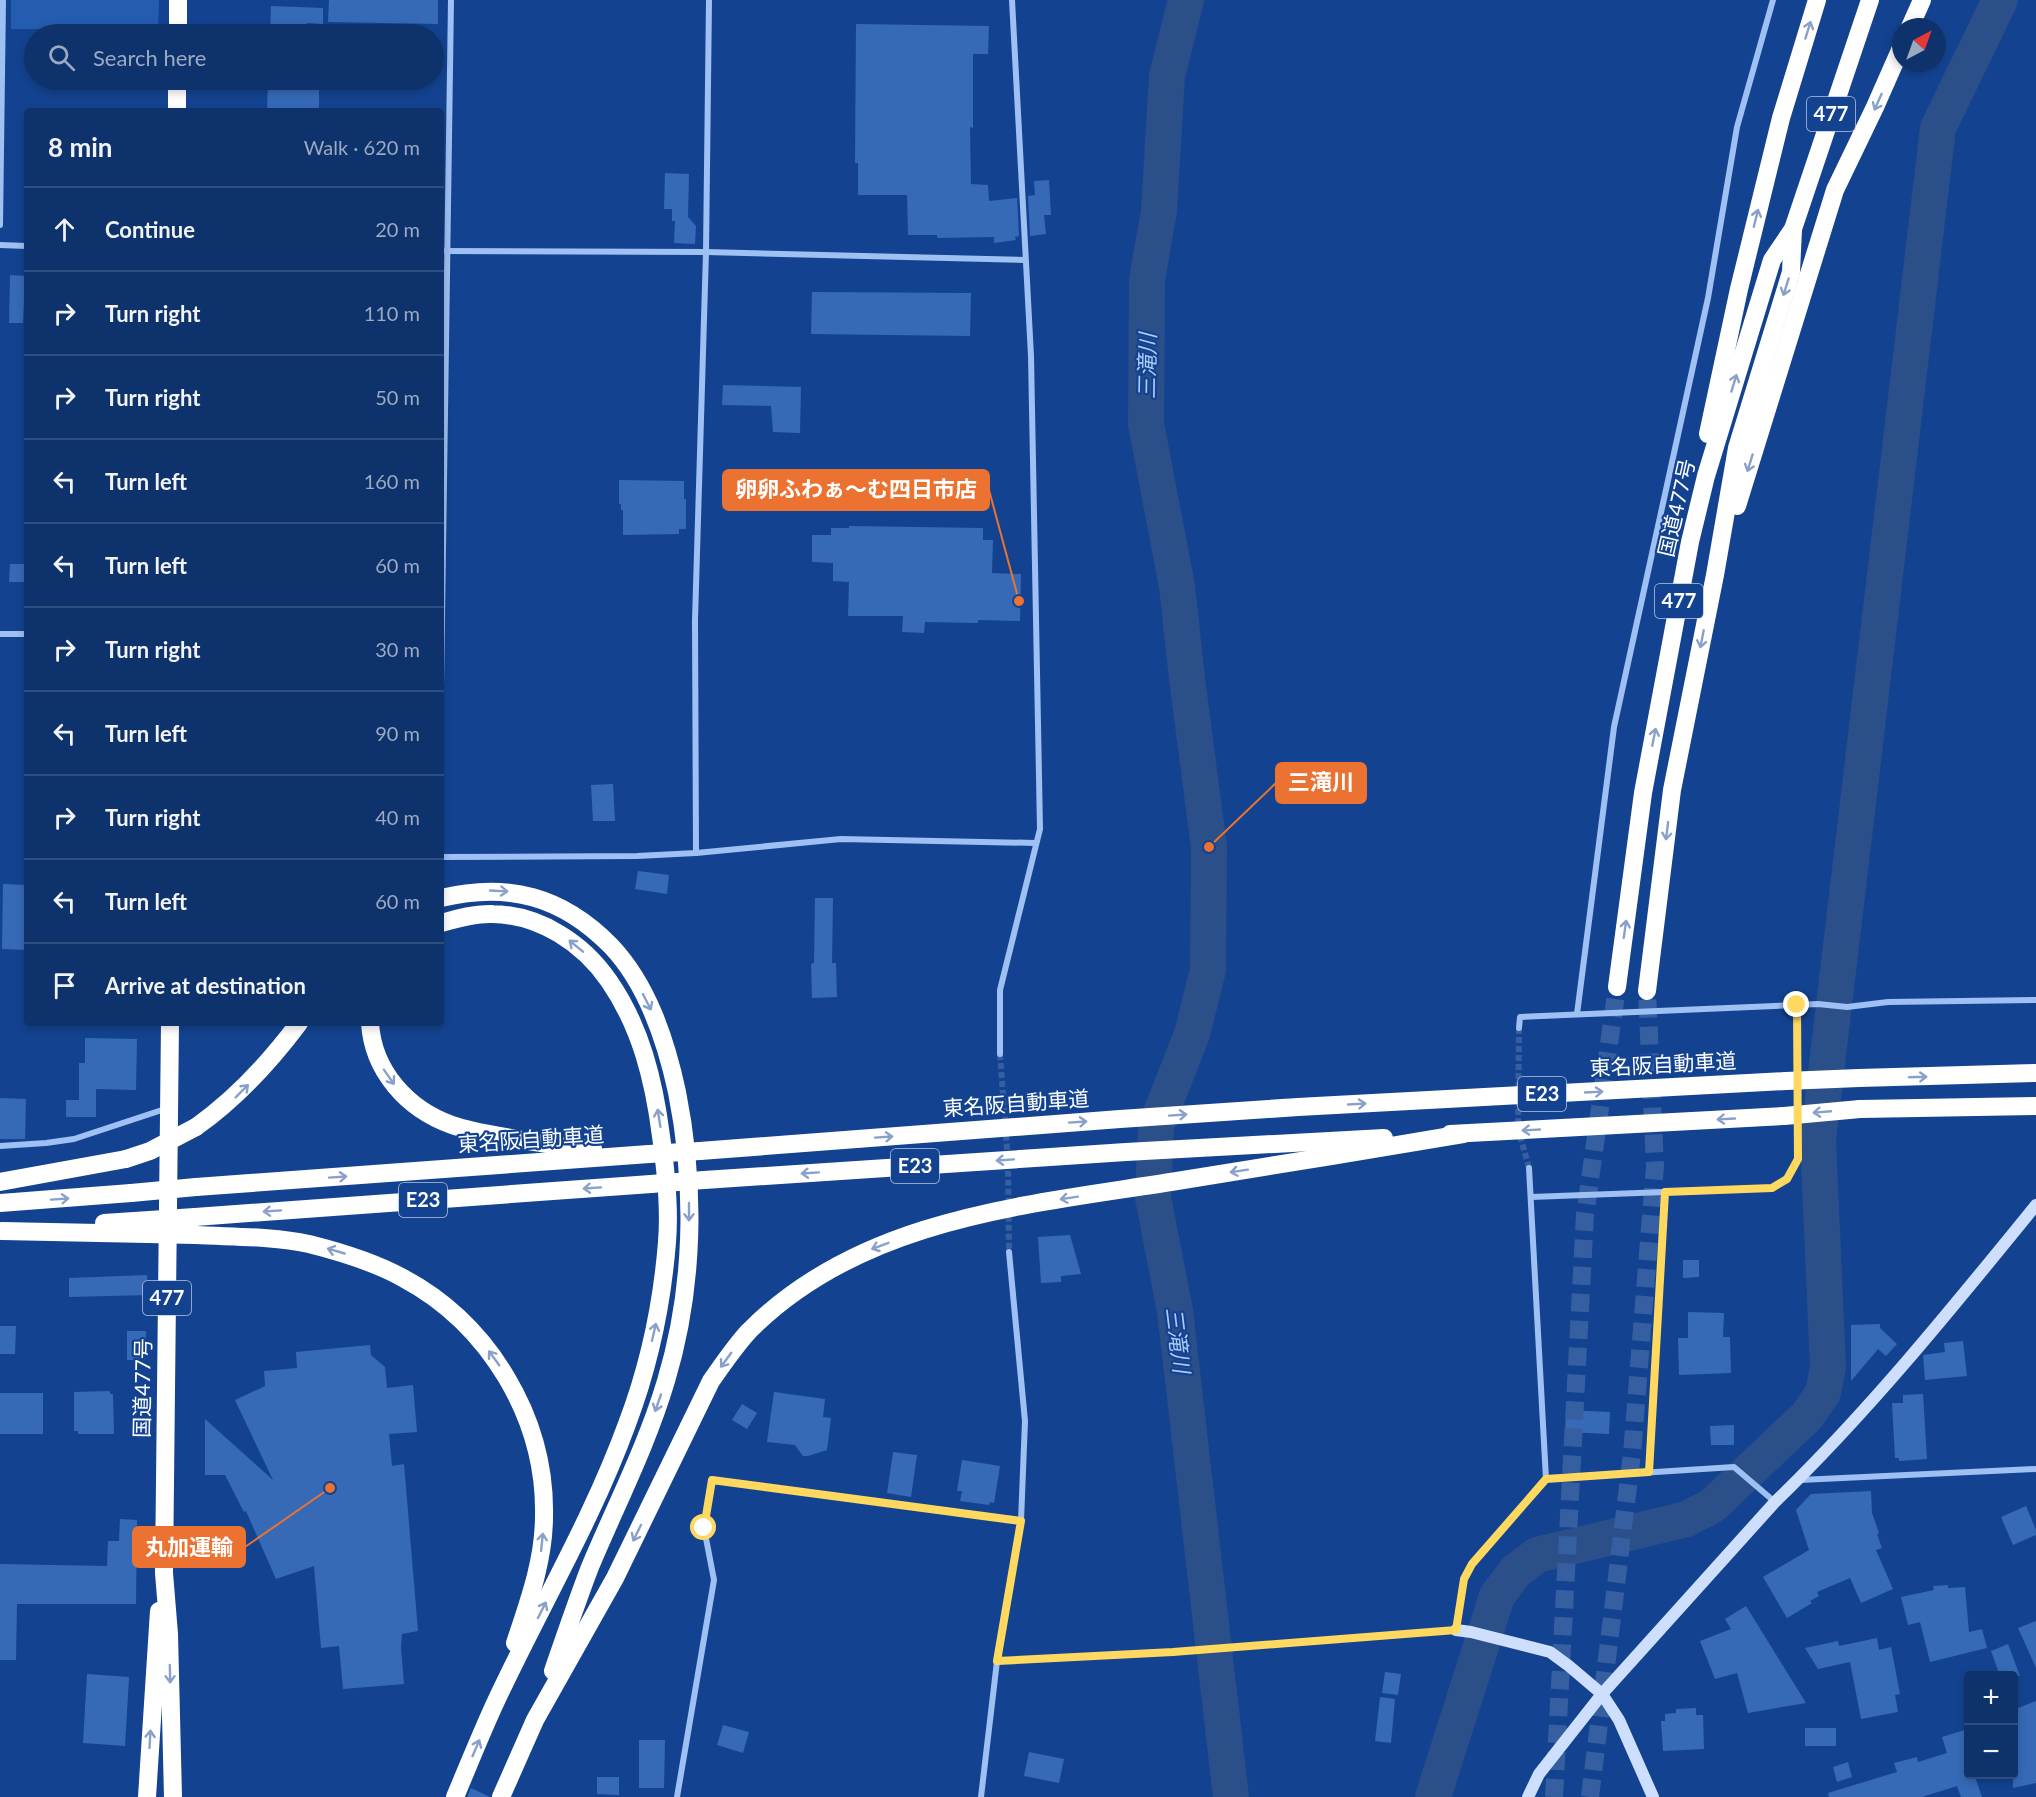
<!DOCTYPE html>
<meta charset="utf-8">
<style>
body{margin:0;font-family:Lato,"Noto Sans JP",sans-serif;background:#173a72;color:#f1f3f6}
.controls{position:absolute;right:18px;bottom:18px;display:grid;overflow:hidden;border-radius:6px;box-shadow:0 3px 9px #0003}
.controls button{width:54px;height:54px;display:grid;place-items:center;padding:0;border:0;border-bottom:2px solid #2e4d7f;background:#0e326c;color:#f1f3f6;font:30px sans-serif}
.compass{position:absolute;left:1892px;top:18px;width:54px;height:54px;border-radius:50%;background:#0e326c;box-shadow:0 3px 9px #0003;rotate:41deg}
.stop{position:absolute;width:18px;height:18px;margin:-14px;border:4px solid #ffd95f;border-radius:50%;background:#fff}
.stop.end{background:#ffd95f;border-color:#fff;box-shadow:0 2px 6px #0008}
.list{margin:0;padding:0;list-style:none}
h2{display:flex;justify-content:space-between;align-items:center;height:78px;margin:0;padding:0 24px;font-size:26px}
h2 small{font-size:20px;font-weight:400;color:#9baac2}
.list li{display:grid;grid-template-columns:39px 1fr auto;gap:18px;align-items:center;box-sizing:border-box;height:84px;padding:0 24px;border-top:2px solid #2e4d7f}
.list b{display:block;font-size:22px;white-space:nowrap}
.list em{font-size:20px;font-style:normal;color:#9baac2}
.icon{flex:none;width:33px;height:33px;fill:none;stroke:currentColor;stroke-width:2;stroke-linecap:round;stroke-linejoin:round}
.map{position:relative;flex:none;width:2036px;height:1797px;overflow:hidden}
.search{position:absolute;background:#0e326c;box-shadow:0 3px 9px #0003;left:24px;top:24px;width:420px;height:66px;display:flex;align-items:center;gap:15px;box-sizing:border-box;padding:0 21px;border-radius:33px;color:#9baac2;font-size:22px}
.panel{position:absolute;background:#0e326c;box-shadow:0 3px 9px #0003;left:24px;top:108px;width:420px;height:918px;border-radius:6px}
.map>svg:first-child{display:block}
</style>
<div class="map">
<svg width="2036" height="1797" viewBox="0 0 2036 1797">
<rect width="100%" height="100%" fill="#134390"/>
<path fill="#245caf" d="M11 0H159L158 30 11 29Z"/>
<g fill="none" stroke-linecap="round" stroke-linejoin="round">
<g stroke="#2b4f88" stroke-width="36">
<path d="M1186 0 1167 76 1159 211 1147 280 1146 424 1177 586 1187 679 1209 847 1208 970 1192 1034 1156 1126 1153 1197 1175 1311 1231 1797"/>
<path d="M1433 1797 1497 1596 1516 1571 1537 1555 1687 1519 1713 1505 1807 1416 1823 1393 1828 1367 1818 1140 1938 128 2000 0"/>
</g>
</g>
<g fill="#366ab7">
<path d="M329 0H438V24L328 22Z"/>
<path d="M271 6 323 8V24L307 23V34H270Z"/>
<path d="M856 24 989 26 988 54H973V128L970 127 971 184 988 185 989 201 1017 198 1019 236 1015 237 1016 240 994 243V237L937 238V235H908L907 195H858V163H855Z"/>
<path d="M268 80H319V111H267Z"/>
<path d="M665 173 689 174 688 217 696 226 695 244 674 243 675 221H672V209H664Z"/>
<path d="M1049 180 1051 215H1044L1046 234 1030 236 1028 196 1035 195 1034 181Z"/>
<path d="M10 275 25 276 23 323H9Z"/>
<path d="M812 292 971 293 970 336 811 334Z"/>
<path d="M723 385 801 387 800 433 773 432 771 406 722 405Z"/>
<path d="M619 480 684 481V499H686V529H679V534L623 535V510H621V504H619Z"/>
<path d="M849 526 983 528V540H993L992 573 1021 574 1020 621 978 620V623L925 622 924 633 902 632 903 616H848L849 582 833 581V563L812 562V535H831V528H849Z"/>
<path d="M10 564H27V582H9Z"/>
<path d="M613 784 615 821H593L591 785Z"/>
<path d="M638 871 669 875 667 894 635 889Z"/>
<path d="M3 884 27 885V950L2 949Z"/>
<path d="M815 898H833L832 963H836L837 997 812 998 811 964 814 963Z"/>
<path d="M85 1038 137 1039 136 1090 96 1089V1117H66V1100H79V1063H85Z"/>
<path d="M0 1098 26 1099 25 1139H0Z"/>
<path d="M1070 1235 1081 1274 1061 1276V1282L1041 1283 1038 1237Z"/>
<path d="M1683 1260H1699V1277L1683 1278Z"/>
<path d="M147 1275 148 1295 69 1297V1278Z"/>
<path d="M1688 1312 1724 1313 1723 1337H1730L1731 1373 1679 1375 1678 1338H1688Z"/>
<path d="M1880 1324V1328L1897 1344 1886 1356 1878 1349 1851 1381V1325Z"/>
<path d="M0 1326H16L15 1354H0Z"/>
<path d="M127 1331H146L145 1360H127Z"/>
<path d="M1963 1341 1967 1376 1925 1380 1923 1355 1945 1352 1944 1343Z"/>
<path d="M370 1345 371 1355 385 1367 387 1388 413 1385 417 1432 389 1434 392 1466 404 1464 418 1631 402 1634 401 1648 404 1684 343 1689 339 1646 321 1648 314 1566 276 1579 246 1511 244 1512 225 1475H205V1419L273 1480 235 1400 265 1386 264 1371 297 1368 296 1352Z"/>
<path d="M110 1391V1394H113L114 1434H78V1431H74V1392Z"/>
<path d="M774 1392 825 1399 823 1417 831 1418 827 1450 808 1456H803L795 1445 767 1442Z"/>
<rect x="0" y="1393" width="43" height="41"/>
<path d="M1923 1394 1927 1459 1899 1461V1458H1895L1892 1403H1903V1395Z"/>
<path d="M742 1404 757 1413 747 1429 732 1420Z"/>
<path d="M1566 1410 1610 1412 1609 1434 1565 1432Z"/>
<path d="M1734 1425V1445H1711L1710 1426Z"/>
<path d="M893 1452 917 1455 911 1497 887 1493Z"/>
<path d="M962 1460 1000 1466 994 1503 990 1502 989 1505 960 1501 962 1491H957Z"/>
<path d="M1871 1491 1872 1513 1879 1533 1877 1534 1882 1548 1876 1550 1893 1589 1861 1603 1850 1578 1817 1592 1819 1596 1810 1601 1812 1603 1787 1618 1763 1577 1809 1550 1796 1510 1811 1494Z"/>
<path d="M2026 1506 2036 1530V1535L2013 1545 2001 1517Z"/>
<path d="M120 1519 137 1520 136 1604H17L16 1660H0V1564L107 1566 108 1541H119Z"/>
<path d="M1948 1585V1588L1965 1587 1969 1632 1982 1629 1987 1648 1930 1662 1920 1622 1908 1625 1901 1597 1934 1590 1933 1586Z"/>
<path d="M1746 1606 1806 1703 1748 1713 1737 1673 1715 1679 1700 1641 1731 1629 1725 1619Z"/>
<path d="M2036 1621V1668L2018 1628Z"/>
<path d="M1877 1638 1879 1650 1891 1647 1900 1694 1895 1695 1898 1712 1861 1719 1850 1662 1818 1669 1805 1648 1838 1641 1839 1646Z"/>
<path d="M2008 1644 2020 1676H2000L1991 1651Z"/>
<path d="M1385 1672 1401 1674 1398 1695 1382 1693Z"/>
<path d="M87 1674 129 1677 125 1746 83 1743Z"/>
<path d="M1380 1697 1395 1699 1391 1743 1375 1741Z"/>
<path d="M2036 1701V1783L2013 1788V1710Z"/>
<path d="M1696 1708V1715H1703L1704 1749 1663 1751 1661 1721H1665V1714L1676 1713V1709Z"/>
<path d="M723 1725 749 1732 743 1753 717 1745Z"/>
<rect x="1805" y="1728" width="31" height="18"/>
<path d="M1968 1729V1774H1974L1982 1797H1961L1957 1786 1922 1797H1829L1828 1793 1897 1772 1894 1763 1917 1757 1918 1762 1947 1753 1942 1737Z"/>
<path d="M639 1740H665L664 1788H639Z"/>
<path d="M1029 1752 1064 1759 1059 1783 1024 1776Z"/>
<path d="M1848 1762 1852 1777 1837 1782 1833 1767Z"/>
<path d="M597 1777H619V1795L597 1794Z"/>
<path d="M471 1788 490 1797H467Z"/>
</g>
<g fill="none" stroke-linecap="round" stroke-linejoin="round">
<g stroke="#365fa1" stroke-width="6" stroke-dasharray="6 3" stroke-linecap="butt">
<path d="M1519 1028 1518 1128 1529 1168"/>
<path d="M1000 1054 1008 1162 1009 1252"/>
</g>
<g stroke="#365fa1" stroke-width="18" stroke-dasharray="18 9" stroke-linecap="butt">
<path d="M1554 1797 1585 1215 1617 987"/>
<path d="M1590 1797 1632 1454 1655 1166 1647 991"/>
</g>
<g stroke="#9ec0f2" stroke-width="6">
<path d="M0 225 3 0"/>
<path d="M0 245 27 246"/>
<path d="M441 251 706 252 1025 260"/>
<path d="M0 634H27"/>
<path d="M441 687 451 0"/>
<path d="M696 853 695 620 706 252 709 0"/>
<path d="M441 857 637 856 696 853 841 839 1036 843"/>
<path d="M1577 1014 1614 727 1708 298 1737 127 1773 0"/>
<path d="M1519 1028 1520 1017 1818 1004 1847 1007 1888 1002 2036 1000"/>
<path d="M1000 1054V990L1040 829 1031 356 1012 0"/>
<path d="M0 1146 46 1143 74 1139 165 1109"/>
<path d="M1531 1197 1772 1188 1787 1179 1798 1159 1797 1005"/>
<path d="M1649 1472 1665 1192"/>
<path d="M1546 1479 1734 1467 1775 1502"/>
<path d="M1800 1480 2036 1469"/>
<path d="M997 1661 1173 1652 1456 1630 1464 1579 1472 1564 1546 1479 1529 1168"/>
<path d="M677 1797 714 1580 704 1528 712 1480 1021 1521"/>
<path d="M981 1797 997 1661 1021 1521 1025 1421 1009 1252"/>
</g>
<g stroke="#cddffc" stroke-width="12">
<path d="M1456 1630 1471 1632 1550 1652 1569 1666 1602 1694 1619 1720 1653 1797"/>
<path d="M1528 1797 1539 1774 1602 1694 1775 1502C1870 1410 1953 1307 2036 1205"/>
</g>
<g stroke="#fff" stroke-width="18">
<path d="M1910 27 1922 0"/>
<path d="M178 34V0"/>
<path d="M177 111V80"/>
<path d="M1708 434 1739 289 1781 118 1817 0"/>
<path d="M1737 506 1835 190 1875 107 1901 48"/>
<path d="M441 898C508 882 562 896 611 946 648 985 666 1041 677 1092 696 1187 694 1288 666 1381 647 1445 616 1505 590 1567 577 1601 565 1636 553 1671"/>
<path d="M441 923C458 918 476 913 493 914 540 915 583 943 609 981 641 1027 654 1081 661 1136 666 1171 670 1207 667 1242 662 1305 649 1366 627 1424 592 1520 540 1607 497 1699 482 1731 469 1764 455 1797"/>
<path d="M1617 987 1643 793 1690 542 1706 476 1772 260 1793 229"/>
<path d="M1647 991 1672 790 1715 575 1737 448 1791 272 1793 229 1870 0"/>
<path d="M170 1023 164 1573 169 1634 173 1797"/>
<path d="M370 1023C373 1071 407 1109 452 1125 469 1131 488 1134 506 1137 535 1143 564 1147 593 1149"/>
<path d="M1859 1078 2036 1073"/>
<path d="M1860 1109 2036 1106"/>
<path d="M196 1127C237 1098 269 1063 299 1023"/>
<path d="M1450 1134 1784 1116"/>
<path d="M700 1151 1120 1119 1298 1107 1786 1081"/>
<path d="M704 1180 1126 1152 1384 1138"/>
<path d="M0 1182 126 1159"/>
<path d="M196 1187 649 1154"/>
<path d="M0 1203 131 1193"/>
<path d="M195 1217 651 1184"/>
<path d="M196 1235C233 1237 272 1236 309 1244 341 1252 374 1262 403 1278 489 1324 546 1418 544 1516 544 1560 529 1601 515 1643"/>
<path d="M147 1797 159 1611"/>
<path d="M501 1797 535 1720 615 1578 711 1381C723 1364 735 1346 749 1331 862 1217 1028 1205 1177 1181 1272 1166 1368 1150 1463 1134"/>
</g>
<g stroke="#fff" stroke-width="18">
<path d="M1786 1081 1859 1078"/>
<path d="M1784 1116 1860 1109"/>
<path d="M649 1154 700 1151"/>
<path d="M126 1159 150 1151 196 1127"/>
<path d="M651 1184 704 1180"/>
<path d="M131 1193 196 1187"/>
<path d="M104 1223 195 1217"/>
<path d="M2 1231 196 1235"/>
</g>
</g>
<defs><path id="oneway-shaft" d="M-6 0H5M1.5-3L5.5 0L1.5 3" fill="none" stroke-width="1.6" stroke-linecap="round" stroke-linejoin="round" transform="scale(1.5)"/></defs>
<g stroke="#89a1c8">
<use href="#oneway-shaft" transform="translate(1808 30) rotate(-73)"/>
<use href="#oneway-shaft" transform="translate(1878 102) rotate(114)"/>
<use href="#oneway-shaft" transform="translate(1756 218) rotate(-76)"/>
<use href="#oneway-shaft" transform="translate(1786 287) rotate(107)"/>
<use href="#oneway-shaft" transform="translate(1734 383) rotate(-73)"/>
<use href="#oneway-shaft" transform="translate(1750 463) rotate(107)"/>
<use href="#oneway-shaft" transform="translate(1702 639) rotate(101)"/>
<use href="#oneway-shaft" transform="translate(1654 737) rotate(-79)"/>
<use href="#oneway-shaft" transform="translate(1667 831) rotate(97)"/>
<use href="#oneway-shaft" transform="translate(499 891) rotate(3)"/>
<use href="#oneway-shaft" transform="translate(1625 929) rotate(-82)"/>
<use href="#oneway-shaft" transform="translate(576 946) rotate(-141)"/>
<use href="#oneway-shaft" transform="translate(647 1002) rotate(63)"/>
<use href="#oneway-shaft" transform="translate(389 1077) rotate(55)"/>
<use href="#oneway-shaft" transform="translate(1918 1077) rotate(-2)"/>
<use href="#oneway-shaft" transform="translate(242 1091) rotate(-45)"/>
<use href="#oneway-shaft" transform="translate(1594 1092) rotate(-3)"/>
<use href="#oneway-shaft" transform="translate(1357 1104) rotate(-3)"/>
<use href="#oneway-shaft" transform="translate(1822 1112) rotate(175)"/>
<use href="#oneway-shaft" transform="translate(1178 1115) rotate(-4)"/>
<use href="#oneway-shaft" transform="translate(659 1118) rotate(-99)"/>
<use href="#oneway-shaft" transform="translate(1726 1119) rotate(177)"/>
<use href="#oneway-shaft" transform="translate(1078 1122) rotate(-4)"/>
<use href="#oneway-shaft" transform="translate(1531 1130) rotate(177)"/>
<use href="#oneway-shaft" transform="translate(884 1137) rotate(-4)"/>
<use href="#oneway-shaft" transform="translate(1005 1160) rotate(176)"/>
<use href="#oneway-shaft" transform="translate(1239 1171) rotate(171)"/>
<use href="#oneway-shaft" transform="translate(810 1173) rotate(176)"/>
<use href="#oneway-shaft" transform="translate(338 1177) rotate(-4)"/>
<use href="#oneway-shaft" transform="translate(592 1188) rotate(176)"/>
<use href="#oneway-shaft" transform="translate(1069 1198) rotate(171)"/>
<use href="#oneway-shaft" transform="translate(60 1199) rotate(-4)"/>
<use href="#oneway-shaft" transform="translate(272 1211) rotate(176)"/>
<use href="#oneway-shaft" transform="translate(689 1212) rotate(90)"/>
<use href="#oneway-shaft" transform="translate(880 1246) rotate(159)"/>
<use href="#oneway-shaft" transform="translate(336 1251) rotate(-164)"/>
<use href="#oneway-shaft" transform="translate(654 1332) rotate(-77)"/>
<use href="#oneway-shaft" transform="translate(494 1358) rotate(-126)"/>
<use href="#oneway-shaft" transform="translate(726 1360) rotate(126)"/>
<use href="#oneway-shaft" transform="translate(658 1403) rotate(109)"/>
<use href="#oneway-shaft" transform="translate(637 1533) rotate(116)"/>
<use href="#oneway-shaft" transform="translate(542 1542) rotate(-84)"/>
<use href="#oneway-shaft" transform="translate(542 1610) rotate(-63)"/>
<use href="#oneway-shaft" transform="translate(170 1674) rotate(89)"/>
<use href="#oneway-shaft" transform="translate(150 1739) rotate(-87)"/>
<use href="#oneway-shaft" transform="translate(476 1748) rotate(-67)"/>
</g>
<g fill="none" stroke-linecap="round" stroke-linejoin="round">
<path stroke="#ffd95f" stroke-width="8" d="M704 1528 712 1480 1021 1521 997 1661 1173 1652 1456 1630 1464 1579 1472 1564 1546 1479 1649 1472 1665 1192 1772 1188 1787 1179 1798 1159 1797 1005"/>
</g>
<g text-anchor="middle" stroke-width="4.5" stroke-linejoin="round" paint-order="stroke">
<g fill="#134390" stroke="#b8c7de" stroke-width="1.5">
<rect x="1807" y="97" width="48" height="34" rx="4.5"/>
<rect x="1655" y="584" width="48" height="34" rx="4.5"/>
<rect x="1518" y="1077" width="48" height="34" rx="4.5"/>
<rect x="891" y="1149" width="48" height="34" rx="4.5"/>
<rect x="399" y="1183" width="48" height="34" rx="4.5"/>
<rect x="143" y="1281" width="48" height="34" rx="4.5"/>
</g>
<g font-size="20" font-weight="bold" fill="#fff">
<text x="1831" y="121">477</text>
<text x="1679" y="608">477</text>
<text x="1542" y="1101">E23</text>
<text x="915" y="1173">E23</text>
<text x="423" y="1207">E23</text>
<text x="167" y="1305">477</text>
</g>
<g font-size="21" fill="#fff" stroke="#134390">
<text transform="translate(1677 508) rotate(-77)" y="7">国道477号</text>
<text transform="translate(1663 1065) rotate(-3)" y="7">東名阪自動車道</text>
<text transform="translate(1016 1104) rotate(-4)" y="7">東名阪自動車道</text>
<text transform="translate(531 1140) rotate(-4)" y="7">東名阪自動車道</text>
<text transform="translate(143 1388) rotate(-89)" y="7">国道477号</text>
</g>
<g font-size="22" font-style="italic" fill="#aacaf9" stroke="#134390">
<text transform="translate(1147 366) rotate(-89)" y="8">三滝川</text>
<text transform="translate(1178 1340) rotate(83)" y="8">三滝川</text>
</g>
</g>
<path fill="none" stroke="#eb7230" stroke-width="2" d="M1019 601L989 490M1209 847L1276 783M330 1488L245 1547"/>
<g fill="#eb7230" stroke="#134390" stroke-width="2">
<circle cx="1019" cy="601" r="6"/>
<circle cx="1209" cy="847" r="6"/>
<circle cx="330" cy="1488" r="6"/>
</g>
<g fill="#eb7230" stroke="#eb7230" stroke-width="2">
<rect x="723" y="470" width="266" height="40" rx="6"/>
<rect x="1276" y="763" width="90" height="40" rx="6"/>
<rect x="133" y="1527" width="112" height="40" rx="6"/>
</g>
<g font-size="22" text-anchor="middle" font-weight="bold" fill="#fff">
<text x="856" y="497">卵卵ふわぁ～む四日市店</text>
<text x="1321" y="790">三滝川</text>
<text x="189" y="1555">丸加運輸</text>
</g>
</svg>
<div class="controls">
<button>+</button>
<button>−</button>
</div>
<svg class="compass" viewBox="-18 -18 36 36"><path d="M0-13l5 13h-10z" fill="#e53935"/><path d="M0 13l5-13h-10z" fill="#9baac2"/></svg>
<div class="stop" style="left:704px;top:1528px"></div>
<div class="stop end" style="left:1797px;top:1005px"></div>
<div class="search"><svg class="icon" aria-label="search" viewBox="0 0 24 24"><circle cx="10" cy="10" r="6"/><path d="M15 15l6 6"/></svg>Search here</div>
<section class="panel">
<h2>8 min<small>Walk · 620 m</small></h2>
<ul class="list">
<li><svg class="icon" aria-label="ahead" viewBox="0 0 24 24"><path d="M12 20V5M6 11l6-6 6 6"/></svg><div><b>Continue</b></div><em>20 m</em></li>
<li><svg class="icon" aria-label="right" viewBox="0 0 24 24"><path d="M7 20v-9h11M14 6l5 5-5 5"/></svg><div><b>Turn right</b></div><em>110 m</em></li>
<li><svg class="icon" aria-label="right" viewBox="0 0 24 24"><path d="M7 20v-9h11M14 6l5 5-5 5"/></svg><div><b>Turn right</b></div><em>50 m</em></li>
<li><svg class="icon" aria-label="left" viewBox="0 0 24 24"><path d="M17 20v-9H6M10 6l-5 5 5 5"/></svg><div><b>Turn left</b></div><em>160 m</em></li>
<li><svg class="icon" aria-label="left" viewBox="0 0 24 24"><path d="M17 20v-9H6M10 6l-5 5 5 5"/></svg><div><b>Turn left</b></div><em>60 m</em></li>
<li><svg class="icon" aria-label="right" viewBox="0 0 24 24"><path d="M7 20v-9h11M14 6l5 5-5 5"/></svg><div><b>Turn right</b></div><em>30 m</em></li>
<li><svg class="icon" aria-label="left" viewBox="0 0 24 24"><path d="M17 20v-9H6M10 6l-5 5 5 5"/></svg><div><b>Turn left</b></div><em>90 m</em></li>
<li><svg class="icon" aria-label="right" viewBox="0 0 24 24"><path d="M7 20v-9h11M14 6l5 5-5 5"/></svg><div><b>Turn right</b></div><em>40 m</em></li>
<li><svg class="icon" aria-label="left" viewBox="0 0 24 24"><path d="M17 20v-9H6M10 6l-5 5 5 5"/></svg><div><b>Turn left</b></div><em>60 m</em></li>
<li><svg class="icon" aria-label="arrive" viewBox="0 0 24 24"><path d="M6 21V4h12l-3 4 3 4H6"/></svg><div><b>Arrive at destination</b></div></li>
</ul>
</section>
</div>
